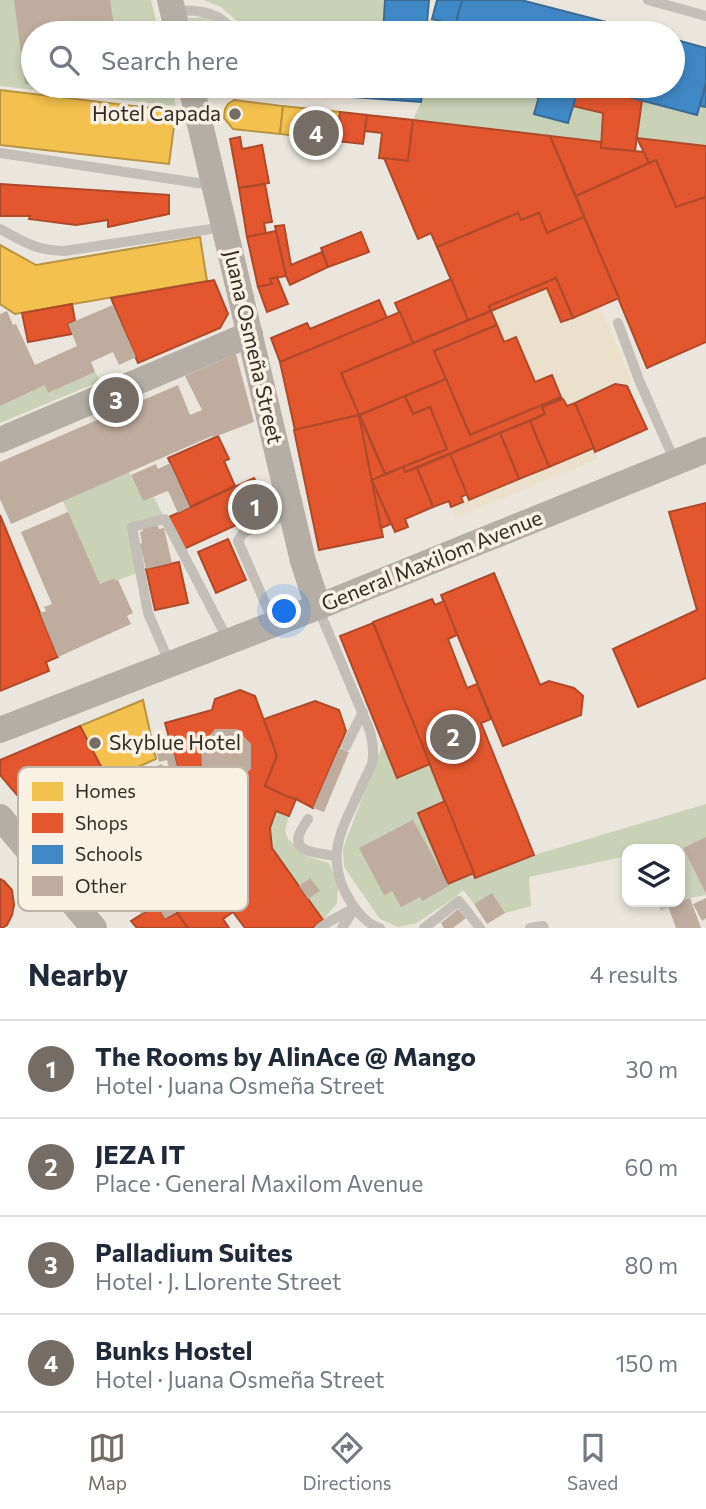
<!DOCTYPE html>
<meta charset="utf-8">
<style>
body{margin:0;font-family:Commissioner,sans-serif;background:#f6f6f7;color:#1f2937}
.controls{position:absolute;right:21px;bottom:21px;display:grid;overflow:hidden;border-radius:14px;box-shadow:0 4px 10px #0003}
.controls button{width:63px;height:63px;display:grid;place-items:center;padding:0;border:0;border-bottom:2px solid #e0e1e3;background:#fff;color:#1f2937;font:35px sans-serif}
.you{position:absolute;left:285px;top:612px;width:24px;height:24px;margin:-18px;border:5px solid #fff;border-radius:50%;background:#1a73e8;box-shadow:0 0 0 10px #1a73e833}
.badge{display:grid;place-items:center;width:46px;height:46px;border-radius:50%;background:#746c65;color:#fff;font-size:23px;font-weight:700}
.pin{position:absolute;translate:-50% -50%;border:4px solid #fff;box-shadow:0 2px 7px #0006}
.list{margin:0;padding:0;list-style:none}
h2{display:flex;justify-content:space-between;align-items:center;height:91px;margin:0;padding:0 28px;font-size:30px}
h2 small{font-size:23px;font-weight:400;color:#747a83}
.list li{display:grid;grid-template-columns:46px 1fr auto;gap:21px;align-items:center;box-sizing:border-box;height:98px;padding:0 28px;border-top:2px solid #e0e1e3}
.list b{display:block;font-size:26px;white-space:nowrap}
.list p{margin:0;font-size:23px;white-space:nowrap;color:#747a83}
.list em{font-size:23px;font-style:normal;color:#747a83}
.icon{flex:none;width:38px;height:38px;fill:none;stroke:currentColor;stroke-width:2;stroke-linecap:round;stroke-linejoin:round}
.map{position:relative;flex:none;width:706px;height:928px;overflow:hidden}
.search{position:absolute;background:#fff;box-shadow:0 4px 10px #0003;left:21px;right:21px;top:21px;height:77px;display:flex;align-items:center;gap:18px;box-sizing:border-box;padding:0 24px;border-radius:38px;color:#747a83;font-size:26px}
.sheet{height:483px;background:#fff}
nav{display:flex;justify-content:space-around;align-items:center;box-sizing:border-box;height:98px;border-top:2px solid #e0e1e3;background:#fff;font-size:19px;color:#747a83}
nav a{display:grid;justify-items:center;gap:4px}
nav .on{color:#746c65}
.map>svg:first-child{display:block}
</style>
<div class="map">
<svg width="706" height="928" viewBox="0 0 706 928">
<rect width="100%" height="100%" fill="#ebe6dd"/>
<g fill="#c9d1b7">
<path d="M0 0H151L159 33H33V86H171L176 106 0 86Z"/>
<path d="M203 0H385L383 33H247L236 20 221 7Z"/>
<path d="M205 17 221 25 227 33H192L188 18Z"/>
<path d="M432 19 456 25 453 33H426L427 20Z"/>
<path d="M423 86H496L603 113 601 142 413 120 421 102Z"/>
<path d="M642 100 697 115 700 106 706 107V146L637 138Z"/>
<path d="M95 372 101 381 0 423V406L45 385 48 393Z"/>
<path d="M129 472 143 501 154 497 165 519 132 527 140 572 115 581 113 578 100 584 63 501Z"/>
<path d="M383 743 397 777 430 764 534 855 706 804V837L683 848 706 895 690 898 661 911 657 902H680V849H627V856L529 877 531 906 505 913 492 893 474 904 463 890 454 898 417 923 398 927 380 919 344 867 343 848Z"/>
<path d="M276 811 289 816 285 830 288 839 306 856 329 863 338 886 337 903 323 920 308 899 319 891 310 878 299 886 272 848 270 828Z"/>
</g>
<g fill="#eae0cc">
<path d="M547 288 561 322 600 306 632 382 627 386 615 384 567 406 552 375 535 382 516 337 504 342 491 311Z"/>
<path d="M594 448 598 459 455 518 451 507Z"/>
</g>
<g fill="#f2c14e" stroke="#b99442" stroke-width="2">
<path d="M0 90 176 111 169 164 0 145Z"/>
<path d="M234 100 283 106 280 134 233 129 224 118 225 109 228 104Z"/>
<path d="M283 106 340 112 337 141 280 134Z"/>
<path d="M200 237 207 281 15 314 0 304V245L36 265Z"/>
<path d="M143 700 156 759 108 780 80 726Z"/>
</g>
<g fill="#e4572e" stroke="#af4a2b" stroke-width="2">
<path d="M579 86H587L642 100 635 151 601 148 603 113 573 106Z"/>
<path d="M340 112 367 115 363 144 337 141Z"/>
<path d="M367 115 413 120 408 161 379 158 382 133 365 131Z"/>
<path d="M413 120 550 136 584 217 547 233 539 213 521 220 518 213 437 247 431 233 418 239 384 158 408 161Z"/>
<path d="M550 136 601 142V148L644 152 649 163 576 196Z"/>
<path d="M240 137 242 149 262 145 269 183 239 188 230 139Z"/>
<path d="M637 138 706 146V197L676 207 656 160 649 163Z"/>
<path d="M656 160 676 207 706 197V342L647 368 576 196Z"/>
<path d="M0 184 169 195V214L108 227V220L76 225 29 219 30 216H0Z"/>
<path d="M265 184 272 222 264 223 266 234 247 237 239 188Z"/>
<path d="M518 213 521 220 539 213 547 233 584 217 619 298 573 318 556 278 489 306 491 311 468 320 437 247Z"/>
<path d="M284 225 291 265 322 252 328 267 290 285 286 276 275 226Z"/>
<path d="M276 231 286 276 270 279 272 284 258 287 247 237Z"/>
<path d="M361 232 369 252 328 267 321 248Z"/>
<path d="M277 277 288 304 267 312 258 287 272 284 270 279Z"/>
<path d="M556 278 573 318 561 322 547 288 491 311 489 306Z"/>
<path d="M451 279 468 320 413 343 395 303Z"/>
<path d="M214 280 228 314 220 328 138 363 111 298Z"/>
<path d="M379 300 387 318 280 362 271 338 307 323 310 329Z"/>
<path d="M72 304 75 321 68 324 72 334 28 342 22 313Z"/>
<path d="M491 311 497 325 434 351 446 379 359 415 341 373Z"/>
<path d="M400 312 413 343 341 373 359 415 295 430 280 362Z"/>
<path d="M497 325 504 342 516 337 535 382 552 375 561 397 470 435 434 351Z"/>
<path d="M446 379 470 435 561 397 562 399 542 407 545 414 405 472 403 467 447 449 430 407 413 414 405 396Z"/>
<path d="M615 384 627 386 647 429 595 452 575 403Z"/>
<path d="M405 396 413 414 430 407 447 449 385 474 360 415Z"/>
<path d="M563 399 567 406 575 403 594 448 549 467 530 421 545 414 542 407Z"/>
<path d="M359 415 383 537 319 550 294 430Z"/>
<path d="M359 415 385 474 372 480 391 524 381 528Z"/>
<path d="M530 421 549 467 519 479 500 433Z"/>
<path d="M500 433 519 479 469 500 450 454Z"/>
<path d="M218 436 229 459 224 461 235 486 190 507 168 458Z"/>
<path d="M450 454 467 494 461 497 463 502 451 507 449 501 433 507 417 468Z"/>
<path d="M403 467 405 472 417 468 433 507 405 519 408 527 395 532 372 480Z"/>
<path d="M254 478 269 510 184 549 169 517Z"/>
<path d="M706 503V678L638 707 613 649 697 610 669 512Z"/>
<path d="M0 515 58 657 46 662 49 671 0 691Z"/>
<path d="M228 539 246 580 216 593 198 552Z"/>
<path d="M179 562 188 603 155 610 146 569Z"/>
<path d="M494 573 540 685 549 681 574 688 583 696 581 715 503 746 441 595Z"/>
<path d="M432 599 435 605 444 601 457 635 448 639 467 688 477 684 491 719 481 723 534 855 475 878 373 622Z"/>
<path d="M373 623 430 764 397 778 340 636Z"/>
<path d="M240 690 255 696 277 756 265 786 296 799 289 816 276 811 270 828 272 848 323 920 312 928H245L233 912 223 919 229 928H188L177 913 211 889 165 723 212 710 215 699Z"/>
<path d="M315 701 339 710 346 731 313 808 296 799 286 796 265 786 277 756 264 719Z"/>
<path d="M80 726 108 780 35 816 0 775V760Z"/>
<path d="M445 801 474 873 448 884 418 813Z"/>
<path d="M0 879 4 881 12 890 14 905 12 915 7 925 2 928H0Z"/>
<path d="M157 905 165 919 177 913 188 928H137L131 921Z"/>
</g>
<g fill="#3f88c5" stroke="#3c6c95" stroke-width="2">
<path d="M385 0H429L426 33H383Z"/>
<path d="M437 0H462L456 25 432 19Z"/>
<path d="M462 0H521L649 33H453Z"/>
<path d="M673 39 706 48V83L697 115 587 86H673Z"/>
<path d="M706 83V107L700 106Z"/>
<path d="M255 86H423L421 102 255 90Z"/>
<path d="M493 86H542L539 98Z"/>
<path d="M542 86H579L568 123 534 114Z"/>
</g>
<g fill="#beac9f">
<path d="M14 0H110L115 33H33V84H25Z"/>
<path d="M113 305 136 357 119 365 113 352 91 362 95 372 48 393 45 385 0 406V314L7 311 13 325 16 324 35 365 77 346 68 324Z"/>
<path d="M236 354 254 422 214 437 212 436 11 524 0 499V462L178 385 190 415 202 410 185 376Z"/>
<path d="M170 463 190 507 178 513 168 491 143 501 131 475 156 464 158 469Z"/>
<path d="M68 512 100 584 114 578 115 581 118 580 133 613 127 616 131 624 58 657 40 613 46 611 44 607 52 604 21 532Z"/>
<path d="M157 524 159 529 164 528 172 563 146 569 140 544 142 543 140 532 143 531 142 527Z"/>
<path d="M215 729H237L251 744V769L237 782H217L202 769 201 746Z"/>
<path d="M169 736 185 796 177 798 167 760 159 762 153 740Z"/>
<path d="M339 748 349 752 324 812 313 808Z"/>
<path d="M162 764 188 834 154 847 146 824 136 828 106 782 118 776 122 783 132 779 139 792 133 776Z"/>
<path d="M413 820 449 886 422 901 420 897 401 907 392 891 384 895 359 848Z"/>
<path d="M187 836 205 894 165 919 157 905 141 914 131 895 161 879 145 855 151 851 148 848 153 846 155 848Z"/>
<path d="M706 837V894L683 848Z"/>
<path d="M310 878 320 891 308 899 299 886Z"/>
<path d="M492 893 505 913 487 924 474 904Z"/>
<path d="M690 898 701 928H676L668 906Z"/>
<path d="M706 898V918L702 921 693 904Z"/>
<path d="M458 909 466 918 453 928H444L441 923Z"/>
</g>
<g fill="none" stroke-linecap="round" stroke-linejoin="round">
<g stroke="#c3beb7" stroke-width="10">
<path d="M648 0 706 16"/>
<path d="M173 11C195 9 222 11 233 33"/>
<path d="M195 92 218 86"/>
<path d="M0 153 211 185"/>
<path d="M0 229C24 242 35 250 64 251L224 227"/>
<path d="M618 323 639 380 675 462"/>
<path d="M318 608 370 731C372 741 375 752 372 763 370 770 366 776 363 783 343 828 321 857 352 904 359 914 368 925 380 928"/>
<path d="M273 621 238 541 243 533 291 513"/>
<path d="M170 664 148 613 132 527 165 519 228 640"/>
<path d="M346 746 363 712"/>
<path d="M308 819C305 824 301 829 299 835 293 854 323 853 335 856"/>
<path d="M320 928 330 921 355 908"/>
<path d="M342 928 353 911"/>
<path d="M424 928 459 901 480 928"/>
<path d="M530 928 543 926 544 928"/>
</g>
<g stroke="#b4aea7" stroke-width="26">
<path d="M170 0 178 33"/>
<path d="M191 86 303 561 318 607"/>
<path d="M0 440 250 334"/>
<path d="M0 730 318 607 706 450"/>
<path d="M0 817 94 928"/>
</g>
</g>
<g fill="#746c65" stroke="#f9f1e3" stroke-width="2.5">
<circle cx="235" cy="114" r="7"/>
<circle cx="95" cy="743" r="7"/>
</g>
<g text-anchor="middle" stroke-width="7" stroke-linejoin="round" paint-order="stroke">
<g font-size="21" fill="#342b25" stroke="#f9f1e3" text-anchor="end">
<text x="221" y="121">Hotel Capada</text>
<text x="109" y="750" text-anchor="start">Skyblue Hotel</text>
</g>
<g font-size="21" fill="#342b25" stroke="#f9f1e3">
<text transform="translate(253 347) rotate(77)" y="7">Juana Osmeña Street</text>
<text transform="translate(432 561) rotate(-22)" y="7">General Maxilom Avenue</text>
</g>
</g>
<rect x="18" y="767" width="230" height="144" rx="10" fill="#f9f1e3" stroke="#beb6aa" stroke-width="2"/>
<rect x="32" y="782" width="31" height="19" fill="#f2c14e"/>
<rect x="32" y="813" width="31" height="20" fill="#e4572e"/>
<rect x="32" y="845" width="31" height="19" fill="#3f88c5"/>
<rect x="32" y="876" width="31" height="20" fill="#beac9f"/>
<g font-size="19" fill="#342b25">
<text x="75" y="798">Homes</text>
<text x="75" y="830">Shops</text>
<text x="75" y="861">Schools</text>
<text x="75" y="893">Other</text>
</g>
</svg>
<div class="controls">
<button><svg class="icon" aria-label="layers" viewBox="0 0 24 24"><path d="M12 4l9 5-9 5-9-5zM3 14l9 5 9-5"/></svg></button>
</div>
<div class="you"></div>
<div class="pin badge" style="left:255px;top:507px">1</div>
<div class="pin badge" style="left:453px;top:737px">2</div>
<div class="pin badge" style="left:116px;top:400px">3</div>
<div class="pin badge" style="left:316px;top:133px">4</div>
<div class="search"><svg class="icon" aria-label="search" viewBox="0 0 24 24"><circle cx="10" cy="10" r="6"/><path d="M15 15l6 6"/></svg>Search here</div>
</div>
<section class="sheet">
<h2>Nearby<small>4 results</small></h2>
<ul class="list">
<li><span class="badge">1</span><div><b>The Rooms by AlinAce @ Mango</b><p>Hotel · Juana Osmeña Street</p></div><em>30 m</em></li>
<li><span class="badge">2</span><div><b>JEZA IT</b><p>Place · General Maxilom Avenue</p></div><em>60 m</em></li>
<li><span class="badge">3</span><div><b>Palladium Suites</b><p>Hotel · J. Llorente Street</p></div><em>80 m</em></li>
<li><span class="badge">4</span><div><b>Bunks Hostel</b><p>Hotel · Juana Osmeña Street</p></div><em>150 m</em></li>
</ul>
</section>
<nav>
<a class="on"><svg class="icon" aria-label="map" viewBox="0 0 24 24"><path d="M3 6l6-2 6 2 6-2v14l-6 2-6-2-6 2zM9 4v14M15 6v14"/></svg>Map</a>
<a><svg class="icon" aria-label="directions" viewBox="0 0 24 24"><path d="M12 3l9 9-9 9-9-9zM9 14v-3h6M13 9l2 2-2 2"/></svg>Directions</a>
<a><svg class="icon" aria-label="saved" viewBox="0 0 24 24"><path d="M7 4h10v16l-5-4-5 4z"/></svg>Saved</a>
</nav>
